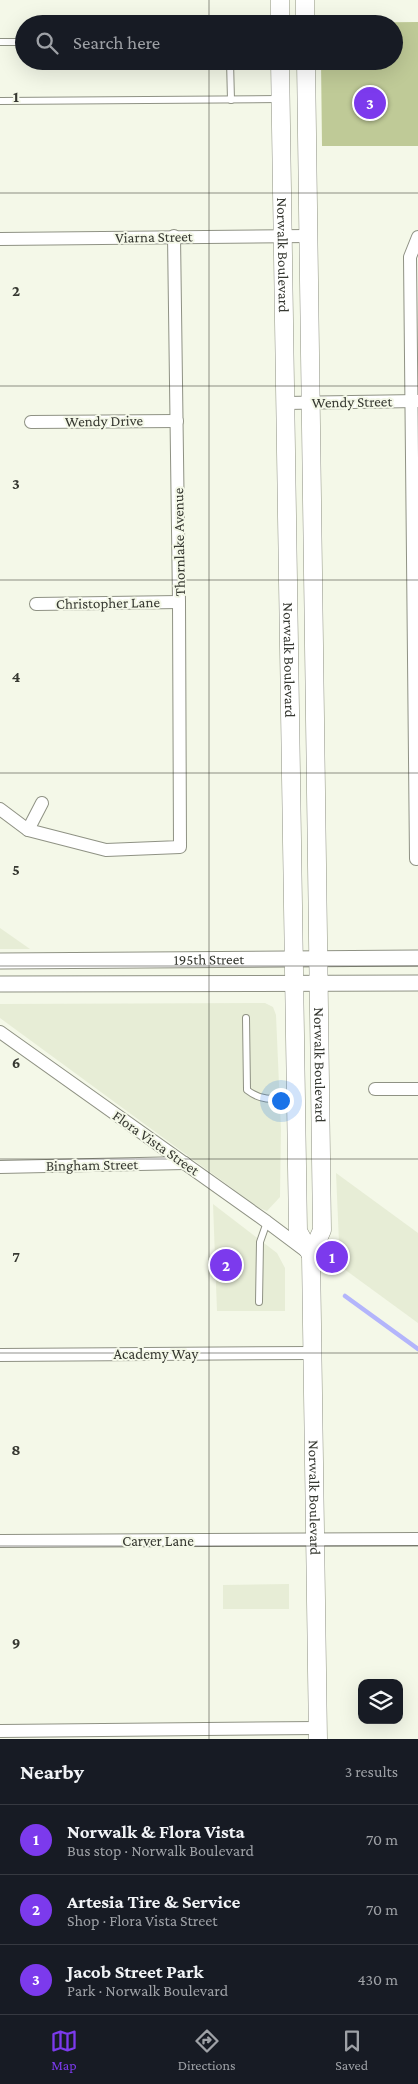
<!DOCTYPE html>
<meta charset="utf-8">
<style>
body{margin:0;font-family:"Crimson Pro",serif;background:#242831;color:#f1f3f6}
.controls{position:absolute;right:15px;bottom:15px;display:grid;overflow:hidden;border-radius:10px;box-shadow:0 5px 20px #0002}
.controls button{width:45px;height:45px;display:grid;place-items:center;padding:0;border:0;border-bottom:1px solid #363941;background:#171b24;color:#f1f3f6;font:25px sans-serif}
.you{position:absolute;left:280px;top:1100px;width:18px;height:18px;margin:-12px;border:4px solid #fff;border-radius:50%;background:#1a73e8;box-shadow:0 0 0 8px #1a73e833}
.badge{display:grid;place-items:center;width:32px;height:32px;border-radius:50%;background:#7c3aed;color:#fff;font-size:16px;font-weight:700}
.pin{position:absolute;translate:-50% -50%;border:2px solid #fff;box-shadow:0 1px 5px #0006}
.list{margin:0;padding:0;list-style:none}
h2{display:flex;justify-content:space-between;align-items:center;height:65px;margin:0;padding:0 20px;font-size:21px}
h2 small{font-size:16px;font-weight:400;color:#9ea1a6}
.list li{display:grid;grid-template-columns:32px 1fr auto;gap:15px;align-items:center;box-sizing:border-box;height:70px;padding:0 20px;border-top:1px solid #363941}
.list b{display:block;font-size:19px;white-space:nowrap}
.list p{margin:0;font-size:16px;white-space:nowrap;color:#9ea1a6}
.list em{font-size:16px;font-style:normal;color:#9ea1a6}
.icon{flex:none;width:28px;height:28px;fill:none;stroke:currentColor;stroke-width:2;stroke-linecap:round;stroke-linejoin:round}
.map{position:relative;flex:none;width:418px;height:1739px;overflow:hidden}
.search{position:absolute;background:#171b24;box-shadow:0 5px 20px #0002;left:15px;right:15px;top:15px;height:55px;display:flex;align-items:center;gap:12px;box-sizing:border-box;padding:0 18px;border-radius:28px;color:#9ea1a6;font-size:19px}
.sheet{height:275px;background:#171b24}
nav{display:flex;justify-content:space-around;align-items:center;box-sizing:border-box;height:70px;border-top:1px solid #363941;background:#171b24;font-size:14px;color:#9ea1a6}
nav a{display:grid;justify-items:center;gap:2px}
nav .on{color:#7c3aed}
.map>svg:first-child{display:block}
</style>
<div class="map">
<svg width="418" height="1739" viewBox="0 0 418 1739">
<rect width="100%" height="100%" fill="#f4f8e8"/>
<g fill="#e7edd6">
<path d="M0 927V928L30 949H0Z"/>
<path d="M265 1003 273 1007 276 1015 281 1130 280 1197 267 1211 259 1208 0 1018V1004Z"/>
<path d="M336 1173 418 1233V1323L340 1266Z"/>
<path d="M213 1204 277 1253 285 1268V1311H217Z"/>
<path d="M289 1584V1609H223V1585Z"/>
</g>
<path fill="#bfca97" d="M418 22V146H322L321 61H394V24L320 23Z"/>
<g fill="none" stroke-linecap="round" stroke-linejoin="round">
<path stroke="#b3b5fb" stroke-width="4.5" d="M345 1296 418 1349"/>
<defs>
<g id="service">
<path d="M0 42H24"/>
<path d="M230 61 231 100"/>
<path d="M0 101 280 99"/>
<path d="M246 1018 247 1090C262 1102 276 1099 294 1098"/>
<path d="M259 1302 260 1242 267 1222"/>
</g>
<g id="minor">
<path d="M0 239 308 236"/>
<path d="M285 403 418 401"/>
<path d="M31 422 177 421"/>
<path d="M36 604 179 602"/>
<path d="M0 809 28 830 106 850 180 847 179 602 174 236"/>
<path d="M28 830 42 803"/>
<path d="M416 859 410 257 418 237"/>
<path d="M0 1032 267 1222 307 1252"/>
<path d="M375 1089H418"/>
<path d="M0 1167 185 1163"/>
<path d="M0 1355 312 1353"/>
<path d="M0 1541 418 1539"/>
<path d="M0 1731 318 1728"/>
</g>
<g id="tertiary">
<path id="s1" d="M0 961 418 958"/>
<path d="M0 984 418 983"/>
</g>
<g id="secondary">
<path d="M280 0V24"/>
<path d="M305 0V24"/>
<path id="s2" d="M280 61 298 1231 311 1255"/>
<path id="s3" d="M306 61 322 1230 311 1255 318 1739"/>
</g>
</defs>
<use href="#service" stroke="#8f9284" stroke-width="8"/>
<use href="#minor" stroke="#8f9284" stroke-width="14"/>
<use href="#tertiary" stroke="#8f9284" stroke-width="17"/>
<use href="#secondary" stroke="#8f9284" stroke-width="19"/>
<use href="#service" stroke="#fff" stroke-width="6"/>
<use href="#minor" stroke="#fff" stroke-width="12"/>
<use href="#tertiary" stroke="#fff" stroke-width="15"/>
<use href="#secondary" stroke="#fff" stroke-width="18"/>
</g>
<path fill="none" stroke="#363831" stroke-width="1" stroke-opacity="0.55" d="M209 0V24M209 61V1739M0 193H418M0 386H418M0 580H418M0 773H418M0 966H418M0 1159H418M0 1353H418M0 1546H418"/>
<g text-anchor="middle" stroke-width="4" stroke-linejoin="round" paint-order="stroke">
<g font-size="15" fill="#363831" stroke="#f4f8e8">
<text transform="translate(154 237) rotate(-1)" y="5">Viarna Street</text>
<text dy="5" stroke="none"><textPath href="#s2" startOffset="194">Norwalk Boulevard</textPath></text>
<text transform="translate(352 402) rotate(-1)" y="5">Wendy Street</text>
<text transform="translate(104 421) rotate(-1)" y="5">Wendy Drive</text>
<text transform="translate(179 542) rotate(-91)" y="5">Thornlake Avenue</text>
<text transform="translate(108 603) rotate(-1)" y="5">Christopher Lane</text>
<text dy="5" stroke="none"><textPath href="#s2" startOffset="599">Norwalk Boulevard</textPath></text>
<text dy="5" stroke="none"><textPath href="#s1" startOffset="209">195th Street</textPath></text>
<text dy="5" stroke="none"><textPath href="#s3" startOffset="1004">Norwalk Boulevard</textPath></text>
<text transform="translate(156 1143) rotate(35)" y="5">Flora Vista Street</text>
<text transform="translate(92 1165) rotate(-1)" y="5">Bingham Street</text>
<text x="156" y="1359">Academy Way</text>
<text dy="5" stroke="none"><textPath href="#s3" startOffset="1439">Norwalk Boulevard</textPath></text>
<text x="158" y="1546">Carver Lane</text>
</g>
</g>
<g font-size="16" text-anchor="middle" font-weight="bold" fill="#363831" stroke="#f4f8e8" stroke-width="4" stroke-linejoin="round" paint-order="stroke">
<text x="16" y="102">1</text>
<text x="16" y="296">2</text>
<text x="16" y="489">3</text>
<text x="16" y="682">4</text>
<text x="16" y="875">5</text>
<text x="16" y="1068">6</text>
<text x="16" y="1262">7</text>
<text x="16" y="1455">8</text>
<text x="16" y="1648">9</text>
</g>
</svg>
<div class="controls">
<button><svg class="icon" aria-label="layers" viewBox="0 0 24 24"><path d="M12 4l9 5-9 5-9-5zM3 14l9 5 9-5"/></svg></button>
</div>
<div class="you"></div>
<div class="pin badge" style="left:332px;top:1257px">1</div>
<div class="pin badge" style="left:226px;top:1265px">2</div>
<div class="pin badge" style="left:370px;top:103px">3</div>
<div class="search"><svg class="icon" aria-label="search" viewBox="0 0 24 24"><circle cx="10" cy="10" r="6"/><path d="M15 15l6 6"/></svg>Search here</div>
</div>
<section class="sheet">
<h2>Nearby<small>3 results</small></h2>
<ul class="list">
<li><span class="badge">1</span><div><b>Norwalk &amp; Flora Vista</b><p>Bus stop · Norwalk Boulevard</p></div><em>70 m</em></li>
<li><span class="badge">2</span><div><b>Artesia Tire &amp; Service</b><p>Shop · Flora Vista Street</p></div><em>70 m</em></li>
<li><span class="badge">3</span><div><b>Jacob Street Park</b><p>Park · Norwalk Boulevard</p></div><em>430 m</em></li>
</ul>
</section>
<nav>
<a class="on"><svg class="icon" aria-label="map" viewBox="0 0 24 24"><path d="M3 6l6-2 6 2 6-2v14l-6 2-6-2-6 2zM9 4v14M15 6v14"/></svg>Map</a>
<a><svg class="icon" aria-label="directions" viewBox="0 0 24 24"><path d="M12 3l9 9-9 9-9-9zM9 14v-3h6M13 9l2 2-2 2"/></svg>Directions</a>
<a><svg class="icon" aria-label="saved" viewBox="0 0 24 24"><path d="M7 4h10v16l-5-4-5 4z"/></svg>Saved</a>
</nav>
